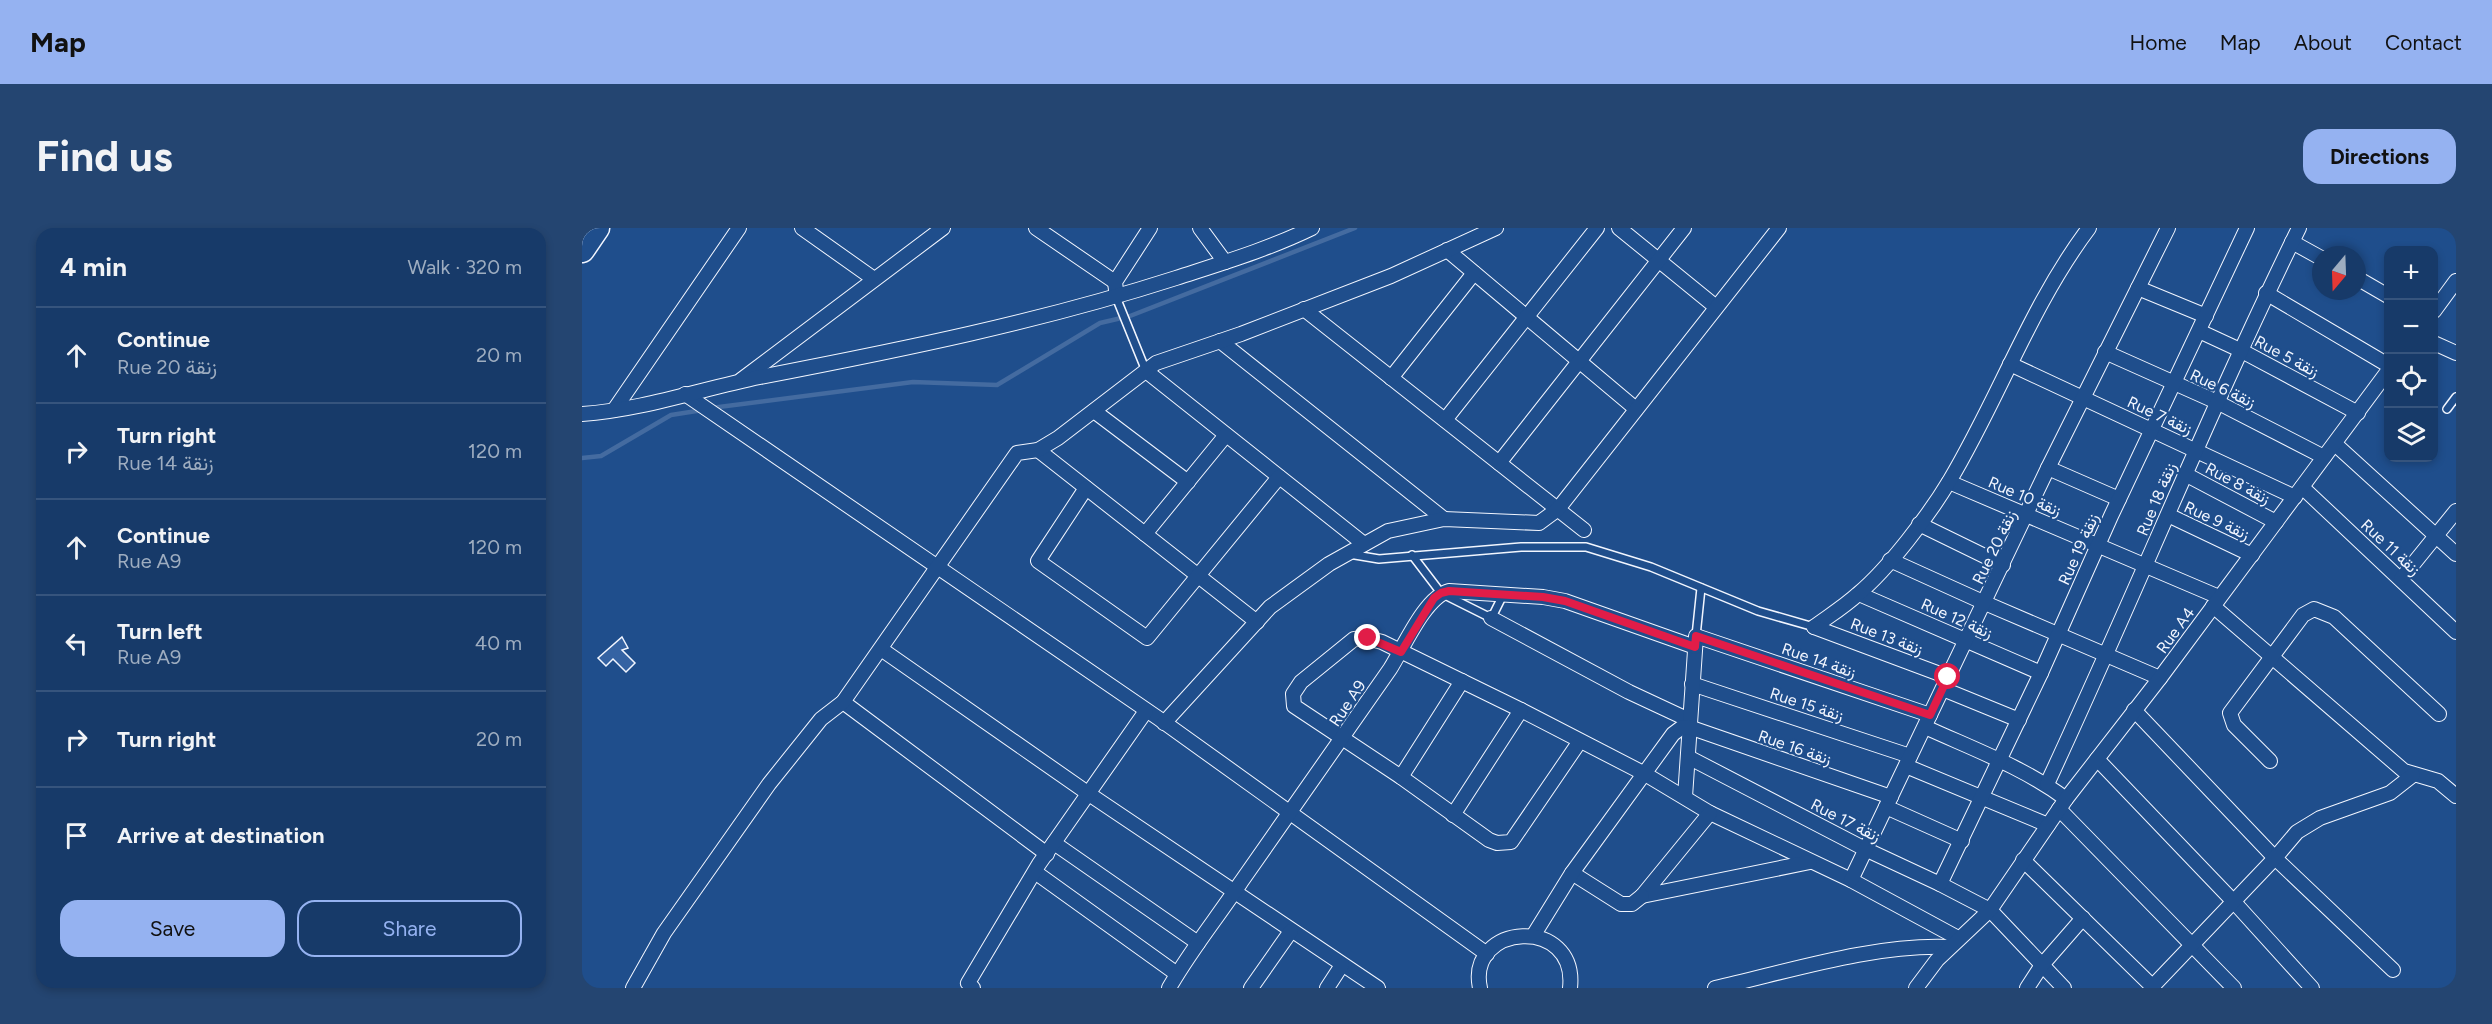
<!DOCTYPE html>
<meta charset="utf-8">
<style>
body{margin:0;font-family:Figtree,Vazirmatn,sans-serif;background:#244571;color:#f1f3f6}
.controls{position:absolute;right:18px;top:18px;display:grid;overflow:hidden;border-radius:12px;box-shadow:0 3px 9px #0003}
.controls button{width:54px;height:54px;display:grid;place-items:center;padding:0;border:0;border-bottom:2px solid #36547d;background:#173a69;color:#f1f3f6;font:30px sans-serif}
.compass{position:absolute;left:1730px;top:18px;width:54px;height:54px;border-radius:50%;background:#173a69;box-shadow:0 3px 9px #0003;rotate:199deg}
.stop{position:absolute;width:18px;height:18px;margin:-14px;border:4px solid #e11d48;border-radius:50%;background:#fff}
.stop.end{background:#e11d48;border-color:#fff;box-shadow:0 2px 6px #0008}
.list{margin:0;padding:0;list-style:none}
h2{display:flex;justify-content:space-between;align-items:center;height:78px;margin:0;padding:0 24px;font-size:26px}
h2 small{font-size:20px;font-weight:400;color:#9eadc0}
.list li{display:grid;grid-template-columns:39px 1fr auto;gap:18px;align-items:center;box-sizing:border-box;height:96px;padding:0 24px;border-top:2px solid #36547d}
.list b{display:block;font-size:22px;white-space:nowrap}
.list p{margin:0;font-size:20px;white-space:nowrap;color:#9eadc0}
.list em{font-size:20px;font-style:normal;color:#9eadc0}
.actions{display:flex;gap:12px;padding:18px 24px}
.actions a{flex:1;padding:14px 0;border:2px solid #95b2f1;border-radius:18px;text-align:center;font-size:21px;color:#95b2f1}
.actions .main{background:#95b2f1;color:#111}
.icon{flex:none;width:33px;height:33px;fill:none;stroke:currentColor;stroke-width:2;stroke-linecap:round;stroke-linejoin:round}
.map{position:relative;flex:none;width:1874px;height:760px;overflow:hidden;border-radius:18px}
header{display:flex;align-items:center;gap:36px;box-sizing:border-box;height:84px;padding:0 30px;background:#95b2f1;color:#111}
header strong{font-size:28px}
nav{display:flex;gap:33px;margin-inline-start:auto;font-size:21px}
.intro{display:flex;align-items:center;justify-content:space-between;box-sizing:border-box;height:144px;padding:0 36px}
h1{margin:0;font-size:42px}
.button{padding:15px 27px;border-radius:18px;background:#95b2f1;color:#111;font-size:21px;font-weight:700}
main{display:flex;gap:36px;padding:0 36px}
aside{flex:1;background:#173a69;border-radius:18px;box-shadow:0 3px 9px #0003}
.map>svg:first-child{display:block}
</style>
<header>
<strong>Map</strong>
<nav><a>Home</a><a>Map</a><a>About</a><a>Contact</a></nav>
</header>
<div class="intro"><h1>Find us</h1><a class="button">Directions</a></div>
<main>
<aside>
<h2>4 min<small>Walk · 320 m</small></h2>
<ul class="list">
<li><svg class="icon" aria-label="ahead" viewBox="0 0 24 24"><path d="M12 20V5M6 11l6-6 6 6"/></svg><div><b>Continue</b><p>Rue 20 زنقة</p></div><em>20 m</em></li>
<li><svg class="icon" aria-label="right" viewBox="0 0 24 24"><path d="M7 20v-9h11M14 6l5 5-5 5"/></svg><div><b>Turn right</b><p>Rue 14 زنقة</p></div><em>120 m</em></li>
<li><svg class="icon" aria-label="ahead" viewBox="0 0 24 24"><path d="M12 20V5M6 11l6-6 6 6"/></svg><div><b>Continue</b><p>Rue A9</p></div><em>120 m</em></li>
<li><svg class="icon" aria-label="left" viewBox="0 0 24 24"><path d="M17 20v-9H6M10 6l-5 5 5 5"/></svg><div><b>Turn left</b><p>Rue A9</p></div><em>40 m</em></li>
<li><svg class="icon" aria-label="right" viewBox="0 0 24 24"><path d="M7 20v-9h11M14 6l5 5-5 5"/></svg><div><b>Turn right</b></div><em>20 m</em></li>
<li><svg class="icon" aria-label="arrive" viewBox="0 0 24 24"><path d="M6 21V4h12l-3 4 3 4H6"/></svg><div><b>Arrive at destination</b></div></li>
</ul>
<div class="actions"><a class="main">Save</a><a>Share</a></div>
</aside>
<div class="map">
<svg width="1874" height="760" viewBox="0 0 1874 760">
<rect width="100%" height="100%" fill="#1f4e8c"/>
<g fill="none" stroke-linecap="round" stroke-linejoin="round">
<g stroke="#446ba0" stroke-width="4.5">
<path d="M129 180 331 154 415 157 518 95 548 88 773 0"/>
<path d="M0 230 19 228 89 187 121 182"/>
</g>
</g>
<path fill="#3563a3" stroke="#f2f6ff" stroke-width="1.5" d="M40 409 46 420 40 422 53 435 44 444 31 431 24 438 16 430Z"/>
<g fill="none" stroke-linecap="round" stroke-linejoin="round">
<defs>
<g id="lane">
<path d="M534 69 564 143"/>
<path d="M1865 181 1874 169"/>
<path d="M767 326 797 331 939 319H1004L1069 339 1176 383 1232 399"/>
<path d="M830 327 859 365 907 389 911 387 921 367"/>
<path d="M1114 408 1119 360"/>
</g>
<g id="street">
<path d="M220 0 292 51"/>
<path d="M454 0 533 54"/>
<path d="M618 0 643 34"/>
<path d="M1037 0 1134 79"/>
<path d="M1710 14 1739 30"/>
<path d="M865 22 1054 181"/>
<path d="M1775 50 1806 68"/>
<path d="M1556 60 1624 88"/>
<path d="M534 62 533 54 568 0"/>
<path d="M1684 65 1806 137"/>
<path d="M722 81 1002 302"/>
<path d="M1852 83 1874 53"/>
<path d="M1617 103 1658 122 1776 185"/>
<path d="M638 113 862 291"/>
<path d="M1852 115 1874 125"/>
<path d="M1523 124 1635 174 1742 229"/>
<path d="M1428 136 1713 269"/>
<path d="M564 143 782 316"/>
<path d="M809 150 892 45"/>
<path d="M159 152 361 0"/>
<path d="M103 166 576 490 905 726"/>
<path d="M32 182 157 0"/>
<path d="M512 183 606 254"/>
<path d="M0 186C60 182 119 161 178 149 318 122 457 94 594 50 640 35 687 21 730 0"/>
<path d="M863 192 1015 0"/>
<path d="M1753 216 1874 326"/>
<path d="M456 222 675 394"/>
<path d="M917 235 1102 0"/>
<path d="M1466 240 1537 271"/>
<path d="M1603 246 1694 294"/>
<path d="M1367 254 1637 369"/>
<path d="M1720 259 1874 404"/>
<path d="M504 260 456 333 565 410 697 249"/>
<path d="M1586 287 1670 327"/>
<path d="M1337 296 1421 337"/>
<path d="M563 306 644 207"/>
<path d="M1308 332 1403 375 1578 450"/>
<path d="M1819 351 1874 283"/>
<path d="M1277 366 1459 445"/>
<path d="M1631 378 1822 543 1856 553 1874 568"/>
<path d="M909 390 1047 464 1107 492"/>
<path d="M1232 399C1247 388 1263 378 1276 366 1307 340 1347 287 1368 252 1417 170 1449 77 1507 0"/>
<path d="M1232 399 1366 449"/>
<path d="M299 421 507 566 796 760"/>
<path d="M1110 456 1328 528"/>
<path d="M1361 461 1437 492"/>
<path d="M261 474 465 626"/>
<path d="M1552 482 1693 630 1811 742"/>
<path d="M582 495 688 379 747 336 806 303 862 291 957 295 976 281 1197 0"/>
<path d="M1343 499C1391 521 1441 539 1484 571"/>
<path d="M998 513 929 614 915 615 907 612 819 549 712 478 711 466 719 454 772 411 785 410 800 414 939 482 1063 546 1128 585 1269 652 1376 710"/>
<path d="M1106 529 1283 621 1358 656 1408 682 1482 760"/>
<path d="M1515 531 1652 674 1730 760"/>
<path d="M1688 533 1652 497 1648 485 1721 387 1732 381 1752 389 1857 486"/>
<path d="M1324 538 1466 597"/>
<path d="M819 549 880 453"/>
<path d="M1465 556C1551 372 1627 183 1717 0"/>
<path d="M1103 569 1114 408 1348 487"/>
<path d="M1304 579 1380 613"/>
<path d="M1477 581 1652 760"/>
<path d="M1128 585 1060 668 1228 634"/>
<path d="M871 587 939 482"/>
<path d="M472 615 616 715"/>
<path d="M1441 632 1572 760"/>
<path d="M453 644 595 746"/>
<path d="M990 645 1039 676H1050L1060 668"/>
<path d="M1269 652 1466 240 1586 0"/>
<path d="M1358 656 1459 445 1529 288 1665 0"/>
<path d="M951 708 990 645 1091 506 1099 500 1107 499 1309 569"/>
<path d="M51 760 82 705 187 556 239 491 261 474 435 225 456 222 476 210 574 135 659 106 809 48 914 0"/>
<path d="M391 760 386 755 457 636 564 483"/>
<path d="M587 760C608 723 635 690 659 654 709 583 759 512 808 441 822 419 843 369 867 363L961 369 983 373 1113 419"/>
<path d="M669 760 709 703"/>
<path d="M745 760 760 737"/>
<path d="M898 760C884 695 996 687 988 760"/>
<path d="M1133 760C1208 743 1291 716 1367 719"/>
<path d="M1334 760 1355 732 1408 682 1484 571 1578 450 1806 143"/>
<path d="M1445 760 1460 737 1501 690"/>
<path d="M1569 760 1693 630 1715 604 1738 590 1808 565 1831 547"/>
</g>
<path id="highway" d="M0 22 15 0"/>
</defs>
<use href="#lane" stroke="#f2f6ff" stroke-width="10"/>
<use href="#street" stroke="#f2f6ff" stroke-width="16"/>
<use href="#highway" stroke="#f2f6ff" stroke-width="27"/>
<use href="#lane" stroke="#1f4e8c" stroke-width="7"/>
<use href="#street" stroke="#1f4e8c" stroke-width="14"/>
<use href="#highway" stroke="#1f4e8c" stroke-width="24"/>
</g>
<g fill="none" stroke-linecap="round" stroke-linejoin="round">
<path stroke="#e11d48" stroke-width="8" d="M786 410 819 424 852 370 859 365 867 363 961 369 983 373 1113 419 1114 408 1348 487 1366 449"/>
</g>
<g text-anchor="middle" stroke-width="4.5" stroke-linejoin="round" paint-order="stroke">
<g font-size="16" fill="#f2f6ff" stroke="#1f4e8c">
<text transform="translate(1705 128) rotate(28)" y="6">Rue 5 زنقة</text>
<text transform="translate(1641 160) rotate(25)" y="6">Rue 6 زنقة</text>
<text transform="translate(1578 187) rotate(25)" y="6">Rue 7 زنقة</text>
<text transform="translate(1656 255) rotate(28)" y="6">Rue 8 زنقة</text>
<text transform="translate(1443 268) rotate(23)" y="6">Rue 10 زنقة</text>
<text transform="translate(1574 271) rotate(-67)" y="6">Rue 18 زنقة</text>
<text transform="translate(1635 292) rotate(25)" y="6">Rue 9 زنقة</text>
<text transform="translate(1412 319) rotate(-64)" y="6">Rue 20 زنقة</text>
<text transform="translate(1809 319) rotate(43)" y="6">Rue 11 زنقة</text>
<text transform="translate(1496 321) rotate(-66)" y="6">Rue 19 زنقة</text>
<text transform="translate(1375 390) rotate(24)" y="6">Rue 12 زنقة</text>
<text transform="translate(1593 402) rotate(-54)" y="6">Rue A4</text>
<text transform="translate(1305 408) rotate(21)" y="6">Rue 13 زنقة</text>
<text transform="translate(1237 432) rotate(19)" y="6">Rue 14 زنقة</text>
<text transform="translate(765 475) rotate(-56)" y="6">Rue A9</text>
<text transform="translate(1225 476) rotate(18)" y="6">Rue 15 زنقة</text>
<text transform="translate(1213 519) rotate(19)" y="6">Rue 16 زنقة</text>
<text transform="translate(1264 592) rotate(27)" y="6">Rue 17 زنقة</text>
</g>
</g>
</svg>
<div class="controls">
<button>+</button>
<button>−</button>
<button><svg class="icon" aria-label="locate" viewBox="0 0 24 24"><circle cx="12" cy="12" r="6"/><path d="M12 2v4M12 18v4M2 12h4M18 12h4"/></svg></button>
<button><svg class="icon" aria-label="layers" viewBox="0 0 24 24"><path d="M12 4l9 5-9 5-9-5zM3 14l9 5 9-5"/></svg></button>
</div>
<svg class="compass" viewBox="-18 -18 36 36"><path d="M0-13l5 13h-10z" fill="#e53935"/><path d="M0 13l5-13h-10z" fill="#9eadc0"/></svg>
<div class="stop" style="left:1366px;top:449px"></div>
<div class="stop end" style="left:786px;top:410px"></div>
</div>
</main>
